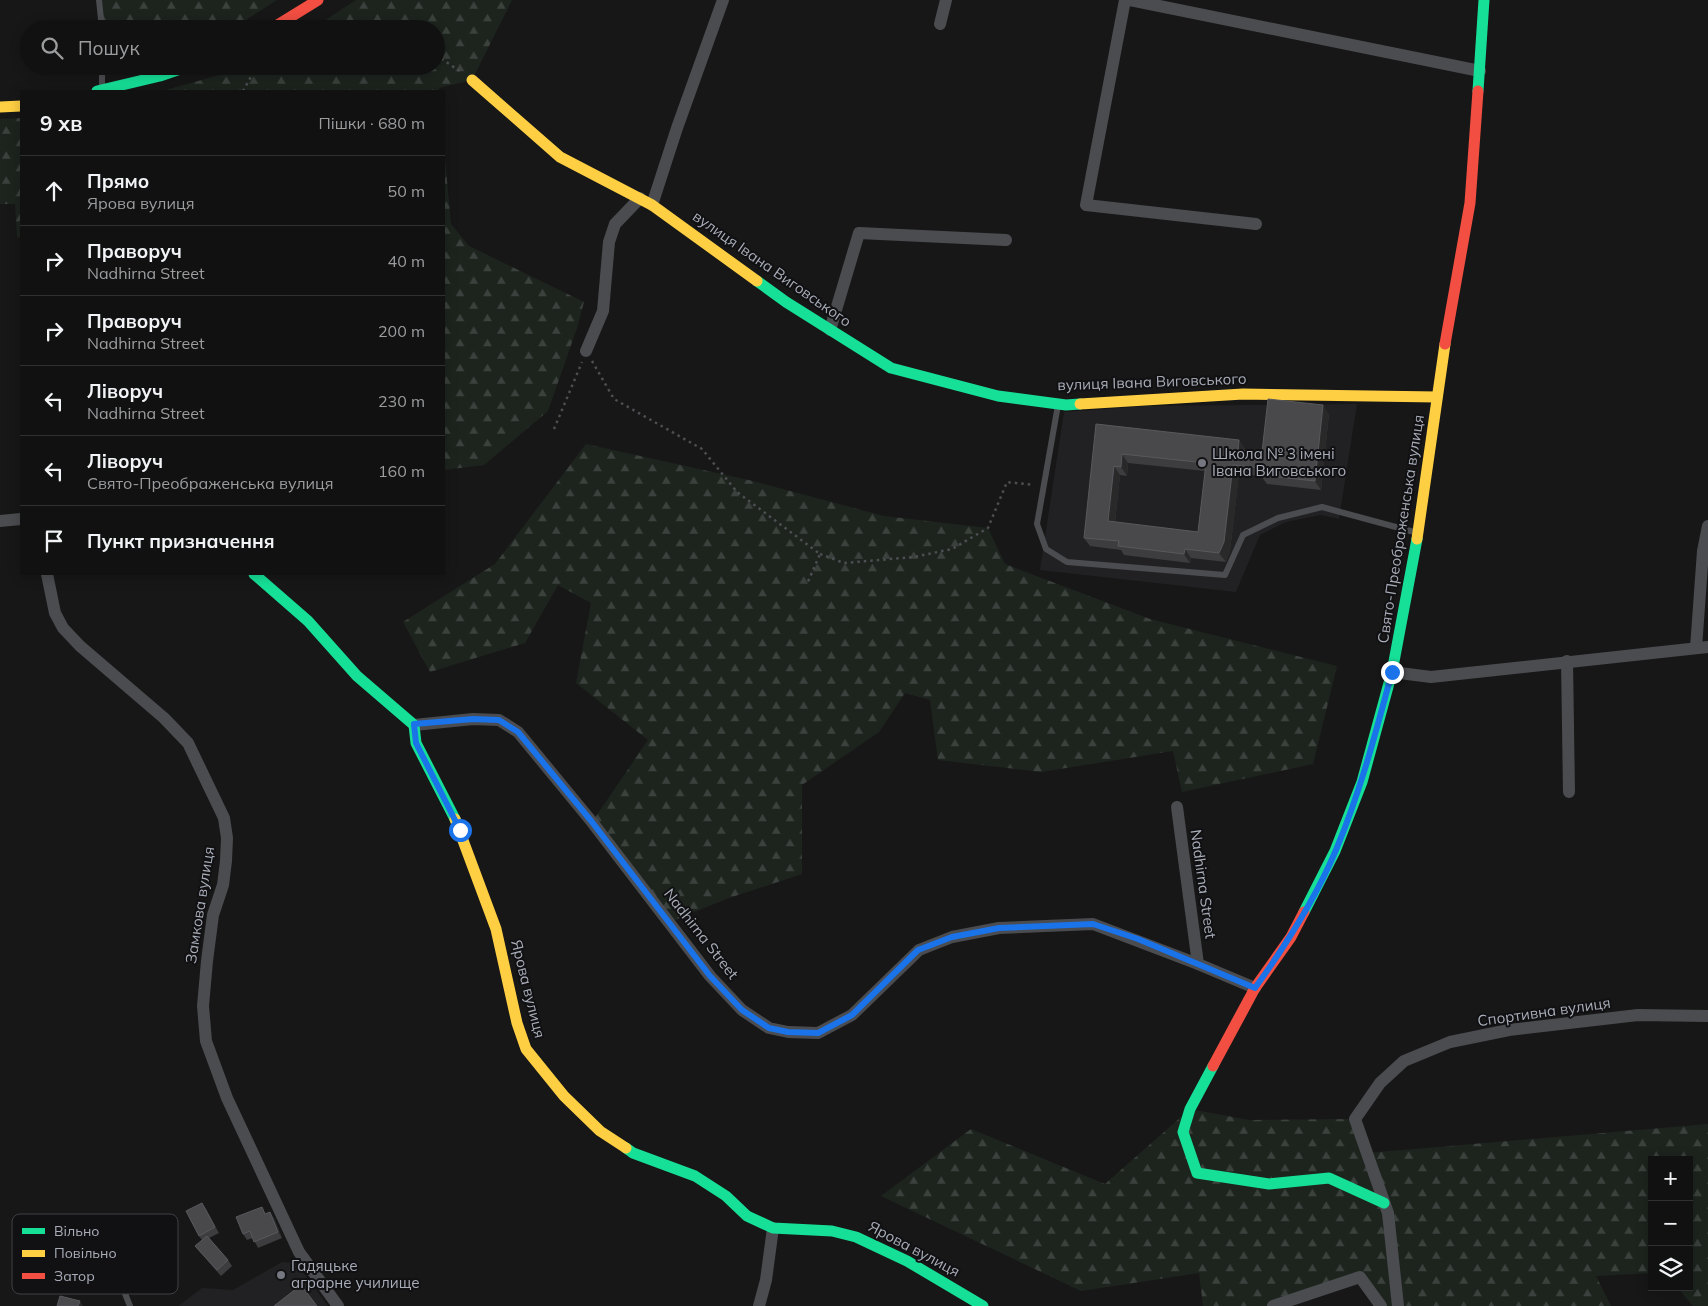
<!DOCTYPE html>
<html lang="uk">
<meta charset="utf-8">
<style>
body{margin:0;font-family:Mulish,sans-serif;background:#1a1a1a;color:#f1f3f6}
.controls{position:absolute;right:15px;bottom:15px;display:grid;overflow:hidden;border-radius:0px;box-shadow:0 2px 12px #0003}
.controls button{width:45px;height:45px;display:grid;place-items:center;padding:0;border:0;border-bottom:1px solid #303131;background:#111;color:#f1f3f6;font:25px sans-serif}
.stop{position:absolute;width:15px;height:15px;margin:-11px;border:4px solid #1a73e8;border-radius:50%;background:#fff}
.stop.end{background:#1a73e8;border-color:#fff;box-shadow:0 1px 5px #0008}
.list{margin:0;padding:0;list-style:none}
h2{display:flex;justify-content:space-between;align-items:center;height:65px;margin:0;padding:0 20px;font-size:21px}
h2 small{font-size:16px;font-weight:400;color:#9c9d9f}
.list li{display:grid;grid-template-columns:32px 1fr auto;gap:15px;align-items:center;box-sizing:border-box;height:70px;padding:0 20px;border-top:1px solid #303131}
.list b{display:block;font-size:19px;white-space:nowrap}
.list p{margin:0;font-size:16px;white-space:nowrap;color:#9c9d9f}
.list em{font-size:16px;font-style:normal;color:#9c9d9f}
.icon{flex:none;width:28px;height:28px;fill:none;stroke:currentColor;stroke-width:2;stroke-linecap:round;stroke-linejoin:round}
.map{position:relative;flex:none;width:1708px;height:1306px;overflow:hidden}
.search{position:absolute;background:#111;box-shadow:0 2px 12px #0003;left:20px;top:20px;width:425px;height:55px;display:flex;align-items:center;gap:12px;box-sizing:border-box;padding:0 18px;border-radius:28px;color:#9c9d9f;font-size:19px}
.panel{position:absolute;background:#111;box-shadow:0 2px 12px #0003;left:20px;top:90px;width:425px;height:485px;border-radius:0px}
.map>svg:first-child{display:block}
</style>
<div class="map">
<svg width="1708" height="1306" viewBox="0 0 1708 1306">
<defs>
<pattern id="forest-firs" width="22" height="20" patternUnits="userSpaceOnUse" patternTransform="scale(1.25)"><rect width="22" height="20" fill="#1d241e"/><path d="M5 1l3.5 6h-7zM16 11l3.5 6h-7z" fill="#3b413d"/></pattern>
</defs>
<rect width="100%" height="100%" fill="#171717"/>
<g fill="#212123">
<path d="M1357 404 1339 519 1321 515 1286 522 1260 535 1236 592 1040 570 1064 412 1146 406Z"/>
<path d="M282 1262 296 1263 328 1306H178L202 1288 233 1290Z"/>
</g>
<g fill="url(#forest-firs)">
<path d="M99 0H277L232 29H100Z"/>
<path d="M356 0H512L472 80 439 88V91H162L252 66H436V29H312Z"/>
<path d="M21 118V238L17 237 15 204H0V119Z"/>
<path d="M444 147 451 224 469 246 584 302 577 328 548 411 484 465 444 470Z"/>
<path d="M586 444 753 481 884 516 988 528 1005 564 1150 619 1337 666 1313 764 1182 792 1173 751 1041 772 938 760 930 700 905 693 879 732 802 785V874L726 899 670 922 592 822 648 740 576 683 591 603 558 585 525 643 430 672 403 622 495 564Z"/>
<path d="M1190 1109 1249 1120 1355 1119 1367 1153 1708 1124V1306H1693L1677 1287H1689V1160H1652V1273L1596 1276 1611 1306H1377L1360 1277 1273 1306H1203L1199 1273 1081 1291 881 1196 971 1129 1105 1184Z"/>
</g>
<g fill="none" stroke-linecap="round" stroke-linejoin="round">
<g stroke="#4d4e52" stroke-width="2.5" stroke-dasharray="2.5 4" stroke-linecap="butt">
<path d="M436 55 461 72"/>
<path d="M243 91 257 66"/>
<path d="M592 361 614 399 702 449 737 492 820 554 807 584"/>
<path d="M554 429 582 362"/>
<path d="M820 554 844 563 914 557 952 549 988 528 1007 482 1034 485"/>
</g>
<g stroke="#4b4c50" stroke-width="6">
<path d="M99 0 102 29"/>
<path d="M102 89V66"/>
<path d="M1058 405 1037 524 1046 549 1067 562 1225 575 1243 535 1278 518 1322 507 1418 533"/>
<path d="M117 1274 130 1306"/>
</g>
<g stroke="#4b4c50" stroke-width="12">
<path d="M1125 0 1086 205 1256 224"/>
<path d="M1130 0 1480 71"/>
<path d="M940 24 946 0"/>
<path d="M652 205 677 128 723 0"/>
<path d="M830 330 859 233 1006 240"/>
<path d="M586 351 603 311 609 242 615 224 640 198"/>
<path d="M0 521 21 519"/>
<path d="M47 574 55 613 63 628 80 646 164 718 188 743 224 818 227 838 226 861 223 885 213 915 207 961 203 1006 206 1041 227 1098 299 1252 338 1306"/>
<path d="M1696 648 1703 551 1708 526"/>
<path d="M1567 661 1569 792"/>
<path d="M1392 672 1431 677 1708 647"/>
<path d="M414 725 473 719 499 720 518 732 592 822 710 976 742 1010 769 1028 788 1032 818 1033 852 1015 919 950 952 937 999 928 1093 924 1198 964"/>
<path d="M1177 807 1198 964 1255 988"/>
<path d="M759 1306 766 1280 773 1228"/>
<path d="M1273 1306 1360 1277 1381 1306"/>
<path d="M1398 1306 1388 1213 1355 1119 1380 1083 1404 1061 1450 1042 1509 1030 1638 1015 1708 1016"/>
</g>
<g stroke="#16e098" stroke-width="11">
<path d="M97 91 160 76 189 66"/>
<path d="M1478 91 1484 0"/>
<path d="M757 281 786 302 891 368 998 396 1066 405 1080 404"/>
<path d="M254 574 308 621 357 676 414 725 416 743 455 819"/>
<path d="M1304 912 1335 851 1362 782 1392 672 1417 539"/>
<path d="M1213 1066 1190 1109 1183 1132 1197 1173 1269 1184 1329 1178 1384 1203"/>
<path d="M626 1148 633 1153 695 1176 726 1196 747 1216 773 1228 832 1231 856 1237 907 1261 983 1306"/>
</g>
<g stroke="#ffcf43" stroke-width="11">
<path d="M472 80 560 157 652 205 757 281"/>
<path d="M0 107 21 106"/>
<path d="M1080 404 1243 394 1437 397"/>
<path d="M1417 539 1445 344"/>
<path d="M455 819 496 929 517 1023 526 1049 564 1096 600 1131 626 1148"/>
</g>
<g stroke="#f24e42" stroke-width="11">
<path d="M271 29 318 0"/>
<path d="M1445 344 1470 203 1478 91"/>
<path d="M1213 1066 1255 988 1291 937 1304 912"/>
</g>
</g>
<g fill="#3d3d3f" fill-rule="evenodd">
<path d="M1329 414 1321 490 1267 484 1261 476 1239 474 1230 551 1226 562 1191 558 1190 563 1124 555 1121 550 1090 546 1084 538 1096 424 1239 440 1245 449V450L1262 452ZM1128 463 1205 471 1198 532 1115 522 1120 475 1127 476Z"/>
<path d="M206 1209 219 1233 209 1238 228 1260 232 1266 221 1276 200 1252 195 1246 202 1240 199 1236Z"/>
<path d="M266 1214 274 1218 282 1238 258 1248 253 1238 247 1240 243 1234Z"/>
</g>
<g fill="#29292a">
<path d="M1323 405 1329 414 1321 490 1315 481Z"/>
<path d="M1239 440 1245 449 1244 459 1238 450Z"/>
<path d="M1122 454 1128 463 1127 476 1121 467Z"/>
<path d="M1233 465 1239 474 1230 551 1226 562 1219 553Z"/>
<path d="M1114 466 1120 475 1114 530 1108 521Z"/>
<path d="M1185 549 1191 558 1190 563 1184 554Z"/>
<path d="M202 1203 206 1209 219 1233 215 1227Z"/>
<path d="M270 1212 274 1218 282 1238 278 1232Z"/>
<path d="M80 1301 83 1306H78Z"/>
</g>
<g fill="#49494c" stroke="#58595d" fill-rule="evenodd">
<path d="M1268 399 1323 405 1315 481 1260 475 1261 468 1233 465 1224 542 1219 553 1185 549 1184 554 1118 546 1119 541 1084 538 1096 424 1239 440 1238 450 1262 452ZM1122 454 1206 463 1198 532 1108 521 1114 466 1121 467Z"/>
<path d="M202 1203 215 1227 199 1236 186 1211Z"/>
<path d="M262 1207 265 1214 270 1212 278 1232 254 1242 250 1231 243 1234 236 1217Z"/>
<path d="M207 1236 228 1260 217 1270 195 1246Z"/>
<path d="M301 1285 317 1306H274Z"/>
<path d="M60 1296 80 1301 78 1306H57Z"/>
</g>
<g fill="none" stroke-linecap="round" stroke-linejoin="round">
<path stroke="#1a73e8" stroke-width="6" d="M460 830 416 743 414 724 473 719 499 720 518 732 592 822 710 976 742 1010 769 1028 788 1032 818 1033 852 1015 918 950 952 937 999 928 1093 924 1138 939 1255 988C1286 945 1315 900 1336 850 1360 793 1376 732 1392 672"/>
</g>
<g fill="#757880" stroke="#111113" stroke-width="2">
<circle cx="1202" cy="463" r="5"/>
<circle cx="281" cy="1275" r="5"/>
</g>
<g text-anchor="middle" stroke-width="4" stroke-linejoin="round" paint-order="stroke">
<g font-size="15" fill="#a8adb8" stroke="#111113">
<text transform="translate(772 269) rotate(35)" y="5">вулиця Івана Виговського</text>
<text transform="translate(1152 382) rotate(-2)" y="5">вулиця Івана Виговського</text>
<text transform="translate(1401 529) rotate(-81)" y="5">Свято-Преображенська вулиця</text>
<text transform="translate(1203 884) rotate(82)" y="5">Nadhirna Street</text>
<text transform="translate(200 905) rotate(-81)" y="5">Замкова вулиця</text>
<text transform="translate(701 934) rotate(52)" y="5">Nadhirna Street</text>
<text transform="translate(528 989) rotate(76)" y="5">Ярова вулиця</text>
<text transform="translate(1544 1012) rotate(-8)" y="5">Спортивна вулиця</text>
<text transform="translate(914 1249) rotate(28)" y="5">Ярова вулиця</text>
</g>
<g font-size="15" fill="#a8adb8" stroke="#111113" text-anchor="start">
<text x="1212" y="459">Школа № 3 імені<tspan x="1212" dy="17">Івана Виговського</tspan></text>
<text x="291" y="1271">Гадяцьке<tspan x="291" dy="17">аграрне училище</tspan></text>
</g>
</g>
<rect x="12" y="1214" width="166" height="80" rx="8" fill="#111113" stroke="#3e4045" stroke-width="1"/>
<rect x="22" y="1228" width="23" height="6" fill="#16e098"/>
<rect x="22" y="1250" width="23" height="7" fill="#ffcf43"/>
<rect x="22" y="1273" width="23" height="6" fill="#f24e42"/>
<g font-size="14" fill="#a8adb8">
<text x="54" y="1236">Вільно</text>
<text x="54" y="1258">Повільно</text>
<text x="54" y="1281">Затор</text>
</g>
</svg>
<div class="controls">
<button>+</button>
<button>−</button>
<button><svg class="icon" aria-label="layers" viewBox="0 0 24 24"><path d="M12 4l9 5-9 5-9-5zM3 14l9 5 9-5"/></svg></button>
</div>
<div class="stop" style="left:460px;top:830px"></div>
<div class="stop end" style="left:1392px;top:672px"></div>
<div class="search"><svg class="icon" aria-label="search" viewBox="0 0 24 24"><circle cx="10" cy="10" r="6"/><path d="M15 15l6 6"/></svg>Пошук</div>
<section class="panel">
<h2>9 хв<small>Пішки · 680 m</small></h2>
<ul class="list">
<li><svg class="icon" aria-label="ahead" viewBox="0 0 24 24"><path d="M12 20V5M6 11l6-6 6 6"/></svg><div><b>Прямо</b><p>Ярова вулиця</p></div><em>50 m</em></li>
<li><svg class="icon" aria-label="right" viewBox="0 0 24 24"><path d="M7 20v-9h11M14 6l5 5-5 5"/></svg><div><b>Праворуч</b><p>Nadhirna Street</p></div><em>40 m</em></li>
<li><svg class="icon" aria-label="right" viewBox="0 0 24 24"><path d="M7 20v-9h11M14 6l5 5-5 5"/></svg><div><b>Праворуч</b><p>Nadhirna Street</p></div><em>200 m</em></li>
<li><svg class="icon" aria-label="left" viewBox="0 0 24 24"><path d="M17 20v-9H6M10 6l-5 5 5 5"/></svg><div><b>Ліворуч</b><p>Nadhirna Street</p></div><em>230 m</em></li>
<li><svg class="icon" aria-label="left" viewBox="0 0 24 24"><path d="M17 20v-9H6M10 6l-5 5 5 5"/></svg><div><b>Ліворуч</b><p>Свято-Преображенська вулиця</p></div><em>160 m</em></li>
<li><svg class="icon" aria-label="arrive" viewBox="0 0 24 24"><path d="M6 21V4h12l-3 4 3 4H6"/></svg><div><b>Пункт призначення</b></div></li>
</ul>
</section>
</div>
